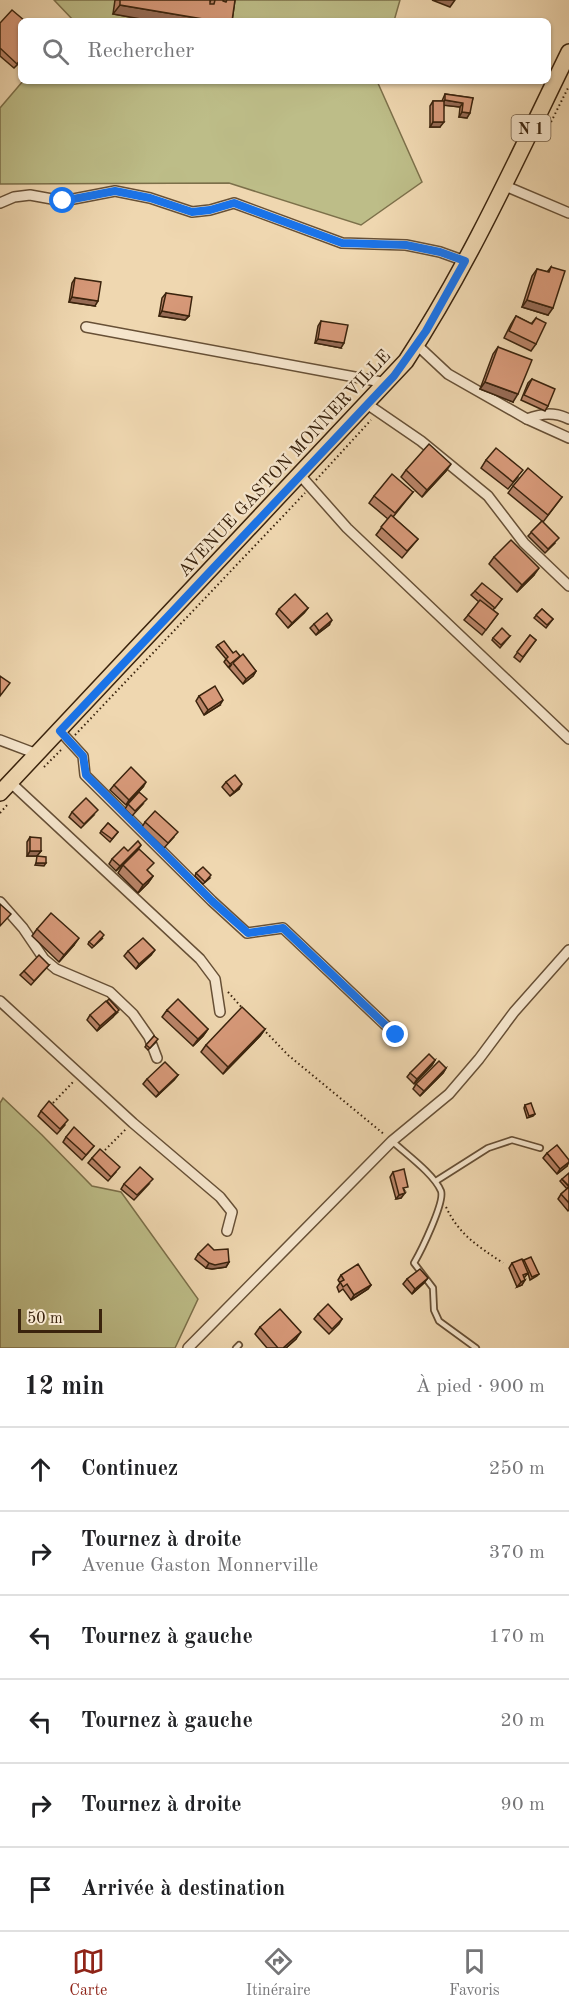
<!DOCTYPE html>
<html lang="fr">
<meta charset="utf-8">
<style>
body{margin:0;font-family:"Old Standard TT",serif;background:#f2f2f2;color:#202124}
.scale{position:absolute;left:18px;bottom:15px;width:84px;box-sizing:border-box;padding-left:6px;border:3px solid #3a230d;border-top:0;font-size:16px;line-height:21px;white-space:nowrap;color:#3a230d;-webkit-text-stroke:4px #f5e5cc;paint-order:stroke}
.stop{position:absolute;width:18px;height:18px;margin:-14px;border:4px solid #1a73e8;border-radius:50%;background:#fff}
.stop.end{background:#1a73e8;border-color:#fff;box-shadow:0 2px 6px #0008}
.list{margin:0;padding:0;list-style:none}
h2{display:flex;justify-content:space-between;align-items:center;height:78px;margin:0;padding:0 24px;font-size:26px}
h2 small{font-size:20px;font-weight:400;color:#757577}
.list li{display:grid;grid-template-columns:39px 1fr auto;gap:18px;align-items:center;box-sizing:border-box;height:84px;padding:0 24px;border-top:2px solid #e0e0e0}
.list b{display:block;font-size:22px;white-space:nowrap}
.list p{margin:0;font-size:20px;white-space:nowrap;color:#757577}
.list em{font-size:20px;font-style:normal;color:#757577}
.icon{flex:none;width:33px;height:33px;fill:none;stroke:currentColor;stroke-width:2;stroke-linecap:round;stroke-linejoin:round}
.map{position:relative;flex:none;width:569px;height:1348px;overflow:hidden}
.search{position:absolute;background:#fff;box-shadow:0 2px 4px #0004;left:18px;right:18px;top:18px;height:66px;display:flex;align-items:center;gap:15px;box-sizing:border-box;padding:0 21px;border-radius:9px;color:#757577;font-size:22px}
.sheet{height:582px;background:#fff}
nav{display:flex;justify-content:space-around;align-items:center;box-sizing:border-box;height:84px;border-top:2px solid #e0e0e0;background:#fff;font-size:16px;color:#757577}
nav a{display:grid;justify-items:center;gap:3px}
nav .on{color:#8f2418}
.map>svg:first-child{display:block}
</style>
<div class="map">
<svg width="569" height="1348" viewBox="0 0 569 1348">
<rect width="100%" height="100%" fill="#efd7b0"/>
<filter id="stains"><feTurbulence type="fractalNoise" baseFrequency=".00333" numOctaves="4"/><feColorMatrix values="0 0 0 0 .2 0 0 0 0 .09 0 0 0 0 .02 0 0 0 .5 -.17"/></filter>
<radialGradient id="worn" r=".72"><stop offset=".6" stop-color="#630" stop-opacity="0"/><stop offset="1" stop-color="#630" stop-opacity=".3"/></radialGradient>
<g fill="#bdbd88" stroke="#7c704a" stroke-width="1.5">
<path d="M54 0H400L394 21H74Z"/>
<path d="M23 81H377L422 182 361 225 229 183 0 184V108Z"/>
<path d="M3 1098 42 1135 92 1186 121 1192 198 1299 175 1348H0V1103Z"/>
</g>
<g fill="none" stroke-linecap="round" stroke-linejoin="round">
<defs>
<g id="service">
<path d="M392 1141C406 1154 434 1174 441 1191 445 1202 421 1251 414 1263L433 1288 434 1310 439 1321 476 1348"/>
<path d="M436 1181 488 1148 512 1140 540 1148"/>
<path d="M236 1348 239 1345"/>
</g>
<g id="minor">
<path d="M503 185 569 213"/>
<path d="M0 203 14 197 30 195 63 201 115 191 150 198 192 212 210 210 234 203 342 243 406 245 440 252 465 261"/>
<path d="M86 327 387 383"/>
<path d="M417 345 448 374 527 419 569 438"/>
<path d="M367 404 421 441 488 496 524 543 569 586"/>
<path d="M527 419C542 413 554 412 569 419"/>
<path d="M300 475 347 528 569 739"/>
<path d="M60 731 83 756 85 775 212 901 247 933 283 928 396 1035"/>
<path d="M0 740 37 754"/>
<path d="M10 782 200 959 215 979 220 1012"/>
<path d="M0 902 23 928 44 959 56 969 110 992 133 1014 149 1037 157 1058"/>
<path d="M0 1001 133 1123 220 1197 232 1212 227 1231"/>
<path d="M188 1348 392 1141 449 1094 479 1059 514 1012 569 950"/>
</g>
<path id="primary" d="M0 793 406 361C470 263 518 156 569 52"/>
</defs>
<use href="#service" stroke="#675036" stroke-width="8"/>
<use href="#minor" stroke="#675036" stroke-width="12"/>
<use href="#primary" stroke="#3a230d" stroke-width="18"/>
<g stroke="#3a230d" stroke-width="2" stroke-dasharray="1.5 3" stroke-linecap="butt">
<path d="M549 126 569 86"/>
<path d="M316 480 371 420"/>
<path d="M75 735 305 493"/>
<path d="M44 767 63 748"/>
<path d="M0 813 8 804"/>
<path d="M228 992 244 1010"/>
<path d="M263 1029 288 1055 385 1135"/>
<path d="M53 1103 74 1081"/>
<path d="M105 1150 126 1129"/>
<path d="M446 1207C459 1235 478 1246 503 1263"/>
</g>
<use href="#service" stroke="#f5e5cc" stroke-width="4.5"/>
<use href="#minor" stroke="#f5e5cc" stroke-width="9"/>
<use href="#primary" stroke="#efd7b0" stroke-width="15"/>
</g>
<g fill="#b98468" stroke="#3a230d" stroke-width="1.5">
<path d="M115 0H210V2L211 0H223V1L224 0H235L232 21H152L113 14Z"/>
<path d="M0 23 21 61 14 68 0 56Z"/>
<path d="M445 94 473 98 467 118 459 117 460 107 444 105 440 127H430V106L433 101H442Z"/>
<path d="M551 267 548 315 522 307 532 276 537 269 547 272Z"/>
<path d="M75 278 95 306 69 302 72 283Z"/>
<path d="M166 293 189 316 185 320 159 316 162 298Z"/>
<path d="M516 316 531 324 536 318V344L531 351 504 338 511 324Z"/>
<path d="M321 321 341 348 315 343 318 326Z"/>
<path d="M498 347 513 402 480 389 493 354Z"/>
<path d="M532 379 548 406 545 411 521 400 528 383Z"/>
<path d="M486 460 518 477 508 489 481 468Z"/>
<path d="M406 470 446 471 422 497 401 477Z"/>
<path d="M513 486 562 497 543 522 555 543 545 553 528 536 542 521 508 493Z"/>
<path d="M413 492 393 517 418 539 402 558 376 535 388 519 369 503 374 496Z"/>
<path d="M494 557 534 575 517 592 489 564Z"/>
<path d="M475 591 502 599 493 610 498 614 482 635 464 620 479 602 471 595Z"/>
<path d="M308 608 304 613 288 628 276 614 279 609Z"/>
<path d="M542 609 553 619 546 628 534 618Z"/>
<path d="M314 624 329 625 316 635 310 628Z"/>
<path d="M530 635 536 640 520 662 514 657Z"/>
<path d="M510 636 500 648 492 640 493 638Z"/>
<path d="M218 645 240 656 256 671 253 676 243 684 229 668 232 664 228 667 224 662 226 659 216 647Z"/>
<path d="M199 696 220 705 204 715 196 701Z"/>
<path d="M226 782 239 789 230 796 222 787Z"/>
<path d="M114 785 143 787 126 805 110 790Z"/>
<path d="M128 804H143L132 816 125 809Z"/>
<path d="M72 812 94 815 81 828 69 817Z"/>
<path d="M145 822 174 837 164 848 142 827Z"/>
<path d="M108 823 118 832 110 842 100 833Z"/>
<path d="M30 837 41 851 37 856H27V842Z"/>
<path d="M141 845 138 849 116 871 109 864 112 859Z"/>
<path d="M123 865 153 876 148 883 138 893 118 873Z"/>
<path d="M196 873 210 878 203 884 195 876Z"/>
<path d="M37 929 74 945 59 962 32 936Z"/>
<path d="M103 938 92 948 88 944 89 942Z"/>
<path d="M128 951 151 955 136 969 124 956Z"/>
<path d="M49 965 31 985 20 975 24 971Z"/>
<path d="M167 1010 208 1029 203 1036 193 1046 162 1017Z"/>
<path d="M117 1013 97 1031 87 1020 90 1015Z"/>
<path d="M265 1029 260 1036 223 1074 201 1052 206 1045Z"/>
<path d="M154 1036 156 1042 148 1050 145 1047Z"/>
<path d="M435 1060 432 1065 414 1084 407 1077 410 1073Z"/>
<path d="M446 1068 443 1073 420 1096 413 1089 416 1084Z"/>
<path d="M178 1075 174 1080 156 1097 143 1084 147 1079Z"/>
<path d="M525 1105 535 1114 533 1116 527 1118 524 1108Z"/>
<path d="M41 1111 65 1125 57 1134 38 1116Z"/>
<path d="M66 1137 94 1146 82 1160 63 1142Z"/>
<path d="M547 1153 567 1166 557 1174 543 1158Z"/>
<path d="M92 1158 116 1172 108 1181 88 1163Z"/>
<path d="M393 1172 405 1191 401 1198 396 1199 390 1177Z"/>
<path d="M562 1179 569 1187 567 1189 560 1181Z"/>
<path d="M124 1184H149L134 1200 121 1189Z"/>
<path d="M569 1187V1210L568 1211 558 1199 561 1194Z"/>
<path d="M198 1254 229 1262 226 1267 212 1269 206 1268 195 1259Z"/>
<path d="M524 1260 539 1274 537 1276 530 1280 528 1273 524 1278 522 1285 517 1287 509 1268 512 1263 523 1262Z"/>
<path d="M341 1275 371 1285 368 1289 351 1300 343 1289 339 1292 337 1287 340 1283 338 1280Z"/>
<path d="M407 1279 424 1283 412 1294 403 1284Z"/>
<path d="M318 1314 342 1319 339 1324 329 1334 314 1319Z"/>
<path d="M260 1327 296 1339 286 1348H267L255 1334Z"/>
</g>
<g fill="#966b55" stroke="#3a230d" stroke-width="1.5">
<path d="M432 0H455L450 7Z"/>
<path d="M120 5 215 21H152L113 14Z"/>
<path d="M445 100 463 103 460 107 441 105Z"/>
<path d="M462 112 470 113 467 118 459 117Z"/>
<path d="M433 122H444L440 127H430Z"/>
<path d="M72 297 98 301 95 306 69 302Z"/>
<path d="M527 300 553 308 548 315 522 307Z"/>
<path d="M162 311 189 316 185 320 159 316Z"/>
<path d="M318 339 344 343 341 348 315 343Z"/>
<path d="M485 382 518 394 513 402 480 389Z"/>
<path d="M451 464 446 471 422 497 427 490Z"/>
<path d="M539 568 534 575 517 592 522 585Z"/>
<path d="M308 608 304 613 288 628 292 623Z"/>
<path d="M332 620 329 625 316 635 319 631Z"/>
<path d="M256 671 253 676 243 684 246 679Z"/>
<path d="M223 700 220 705 204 715 208 710Z"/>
<path d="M146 782 143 787 126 805 129 800Z"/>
<path d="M242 784 239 789 230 796Z"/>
<path d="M141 845 138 849 116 871 120 866Z"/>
<path d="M30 851H41L37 856H27Z"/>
<path d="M36 863H46L44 866 35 865Z"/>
<path d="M153 876 148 883 138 893 143 885Z"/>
<path d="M79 938 74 945 59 962 64 955Z"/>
<path d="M155 950 151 955 136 969 139 964Z"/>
<path d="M116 1012 113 1017 97 1031 100 1026Z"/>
<path d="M208 1029 203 1036 193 1046 198 1039Z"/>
<path d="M265 1029 260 1036 223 1074 228 1067Z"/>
<path d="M435 1060 432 1065 414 1084 417 1079Z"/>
<path d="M446 1068 443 1073 420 1096 424 1091Z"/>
<path d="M178 1075 174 1080 156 1097 159 1093Z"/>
<path d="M569 1162 567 1166 557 1174 560 1169Z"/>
<path d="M405 1193 401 1198 396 1199 399 1195Z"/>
<path d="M229 1262 226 1267 212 1269 206 1268 209 1263Z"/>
<path d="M428 1278 424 1283 412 1294 415 1289Z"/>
<path d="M525 1280 522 1285 517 1287 521 1282Z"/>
<path d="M371 1285 368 1289 351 1300 354 1295Z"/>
<path d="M301 1332 296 1339 286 1348H283Z"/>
</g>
<g fill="#d79979" stroke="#3a230d" stroke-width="1.5">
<path d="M120 0H210V4H214L215 0H223V1L226 2 227 0H235L232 21H215L120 5Z"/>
<path d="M12 10 25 21H21V59L17 64 0 48V23Z"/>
<path d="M445 94 473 98 470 113 462 112 463 103 445 100Z"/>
<rect x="433" y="101" width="11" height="21"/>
<path d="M551 267 565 271 553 308 527 300 537 269 549 272Z"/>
<path d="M75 278 101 282 98 301 72 297Z"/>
<path d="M166 293 192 297 189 316 162 311Z"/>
<path d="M516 316 532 324 536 318 546 323 536 344 509 331Z"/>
<path d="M321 321 348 325 344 343 318 339Z"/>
<path d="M498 347 532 360 518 394 485 382Z"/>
<path d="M532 379 555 389 548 406 524 395Z"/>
<path d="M429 444 451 464 427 490 406 470Z"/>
<path d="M496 448 523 470 513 482 486 460Z"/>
<path d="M528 468 562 497 548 515 513 486Z"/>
<path d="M392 474 413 492 395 513 374 496Z"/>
<path d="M391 515 418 539 407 551 381 527Z"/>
<path d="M542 521 559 538 548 549 531 532Z"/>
<path d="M511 540 539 568 522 585 494 557Z"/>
<path d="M482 583 502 599 495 608 475 591Z"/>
<path d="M295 594 308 608 292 623 279 609Z"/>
<path d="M480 600 498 614 486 630 468 615Z"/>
<path d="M542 609 553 619 547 625 536 615Z"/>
<path d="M327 613 332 620 319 631 314 624Z"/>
<path d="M502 628 510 636 501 645 493 638Z"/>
<path d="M530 635 536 640 523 657 517 652Z"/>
<path d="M224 641 233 653 236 651 240 656 230 664 226 659 228 657 218 645Z"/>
<path d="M243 654 256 671 246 679 233 663Z"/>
<path d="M0 676 10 683 0 696Z"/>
<path d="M215 686 223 700 208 710 199 696Z"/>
<path d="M131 767 146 782 129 800 114 785Z"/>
<path d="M235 775 242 784 234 792 226 782Z"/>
<path d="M139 792 147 799 135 811 128 804Z"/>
<path d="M86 798 98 810 84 824 72 812Z"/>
<path d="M155 811 178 832 168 843 145 822Z"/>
<path d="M108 823 118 832 112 839 101 831Z"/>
<path d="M30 837 41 838V851H30Z"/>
<path d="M138 841 141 845 120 866 112 859 124 847 128 851Z"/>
<path d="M139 849 154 863 147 870 153 876 143 885 123 865Z"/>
<path d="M37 856 46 857V863H36Z"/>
<path d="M203 867 211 875 205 882 196 873Z"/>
<path d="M0 904 11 914 0 926Z"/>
<path d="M51 913 79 938 64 955 37 929Z"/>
<path d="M100 931 104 935 94 946 89 942Z"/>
<path d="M143 938 155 950 139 964 128 951Z"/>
<path d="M39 955 49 965 34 981 24 971Z"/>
<path d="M109 999 119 1010 115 1014 116 1012 107 1001Z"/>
<path d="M178 999 208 1029 198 1039 167 1010Z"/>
<path d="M106 1001 116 1012 100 1026 90 1015Z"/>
<path d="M242 1007 265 1029 228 1067 206 1045Z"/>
<path d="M154 1036 158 1039 150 1048 146 1045Z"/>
<path d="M429 1054 435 1060 417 1079 410 1073Z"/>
<path d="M439 1061 446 1068 424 1091 416 1084Z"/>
<path d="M165 1062 178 1075 159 1093 147 1079Z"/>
<path d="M49 1101 68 1120 60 1129 41 1111Z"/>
<path d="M531 1103 535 1114 529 1116 525 1105Z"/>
<path d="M74 1127 94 1146 86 1155 66 1137Z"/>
<path d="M557 1145 569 1160V1162L560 1169 547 1153Z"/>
<path d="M100 1149 120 1167 111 1177 92 1158Z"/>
<path d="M140 1167 153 1179 137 1195 124 1184Z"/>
<path d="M404 1169 408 1187 403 1188 405 1193 399 1195 393 1172Z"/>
<path d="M569 1173V1186L562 1179Z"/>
<path d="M569 1187V1203L561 1194Z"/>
<path d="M208 1244 214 1250 228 1249 229 1262 215 1265 209 1263 198 1254Z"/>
<path d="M531 1257 539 1274 532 1277 524 1260Z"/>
<path d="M522 1259 528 1273 523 1275 525 1280 521 1282 512 1263Z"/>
<path d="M358 1264 371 1285 354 1295 347 1284 343 1287 340 1282 344 1280 341 1275Z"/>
<path d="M420 1269 428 1278 415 1289 407 1279Z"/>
<path d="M328 1304 342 1319 332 1329 318 1314Z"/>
<path d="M280 1309 301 1332 283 1348H278L260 1327Z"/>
</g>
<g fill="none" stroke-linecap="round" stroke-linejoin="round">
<path stroke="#1a73e8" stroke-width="8" d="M63 201 115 191 150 198 192 212 210 210 234 203 342 243 406 245 440 252 465 261 426 331 394 376 60 731 83 756 86 775 212 901 248 933 283 928 396 1035"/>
</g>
<g text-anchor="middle" stroke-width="4.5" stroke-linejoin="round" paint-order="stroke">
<rect fill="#f5e5cc" stroke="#725d46" stroke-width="1.5" x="511.5" y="115" width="39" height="26" rx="4.5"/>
<g font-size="16" font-weight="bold" fill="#3a230d">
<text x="531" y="134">N 1</text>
</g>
<g font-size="18" fill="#3a230d" stroke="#f5e5cc">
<text transform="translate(284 463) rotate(-47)" y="6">AVENUE GASTON MONNERVILLE</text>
</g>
</g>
<rect width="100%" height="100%" filter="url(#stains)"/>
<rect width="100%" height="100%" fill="url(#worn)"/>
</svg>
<div class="scale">50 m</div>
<div class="stop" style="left:63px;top:201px"></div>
<div class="stop end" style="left:396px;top:1035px"></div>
<div class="search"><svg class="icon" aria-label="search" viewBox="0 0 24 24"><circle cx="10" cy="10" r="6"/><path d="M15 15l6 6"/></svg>Rechercher</div>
</div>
<section class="sheet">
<h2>12 min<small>À pied · 900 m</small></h2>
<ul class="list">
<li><svg class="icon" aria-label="ahead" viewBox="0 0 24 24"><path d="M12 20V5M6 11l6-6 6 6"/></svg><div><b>Continuez</b></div><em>250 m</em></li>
<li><svg class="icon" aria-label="right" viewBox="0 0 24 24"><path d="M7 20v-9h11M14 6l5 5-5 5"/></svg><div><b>Tournez à droite</b><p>Avenue Gaston Monnerville</p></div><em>370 m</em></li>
<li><svg class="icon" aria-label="left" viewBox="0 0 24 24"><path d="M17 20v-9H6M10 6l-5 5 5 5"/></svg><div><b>Tournez à gauche</b></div><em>170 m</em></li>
<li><svg class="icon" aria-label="left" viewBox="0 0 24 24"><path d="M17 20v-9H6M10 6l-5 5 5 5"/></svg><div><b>Tournez à gauche</b></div><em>20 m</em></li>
<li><svg class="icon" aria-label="right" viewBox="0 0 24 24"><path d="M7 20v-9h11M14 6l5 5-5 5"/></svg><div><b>Tournez à droite</b></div><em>90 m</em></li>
<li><svg class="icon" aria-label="arrive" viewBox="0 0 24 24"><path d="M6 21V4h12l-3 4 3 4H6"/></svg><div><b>Arrivée à destination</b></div></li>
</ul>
</section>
<nav>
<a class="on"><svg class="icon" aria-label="map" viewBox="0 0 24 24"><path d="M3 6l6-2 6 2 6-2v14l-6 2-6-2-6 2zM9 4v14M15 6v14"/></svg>Carte</a>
<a><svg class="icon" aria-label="directions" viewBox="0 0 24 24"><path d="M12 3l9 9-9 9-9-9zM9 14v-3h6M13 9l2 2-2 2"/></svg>Itinéraire</a>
<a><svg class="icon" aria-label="saved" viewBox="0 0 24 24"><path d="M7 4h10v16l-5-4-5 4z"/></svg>Favoris</a>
</nav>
